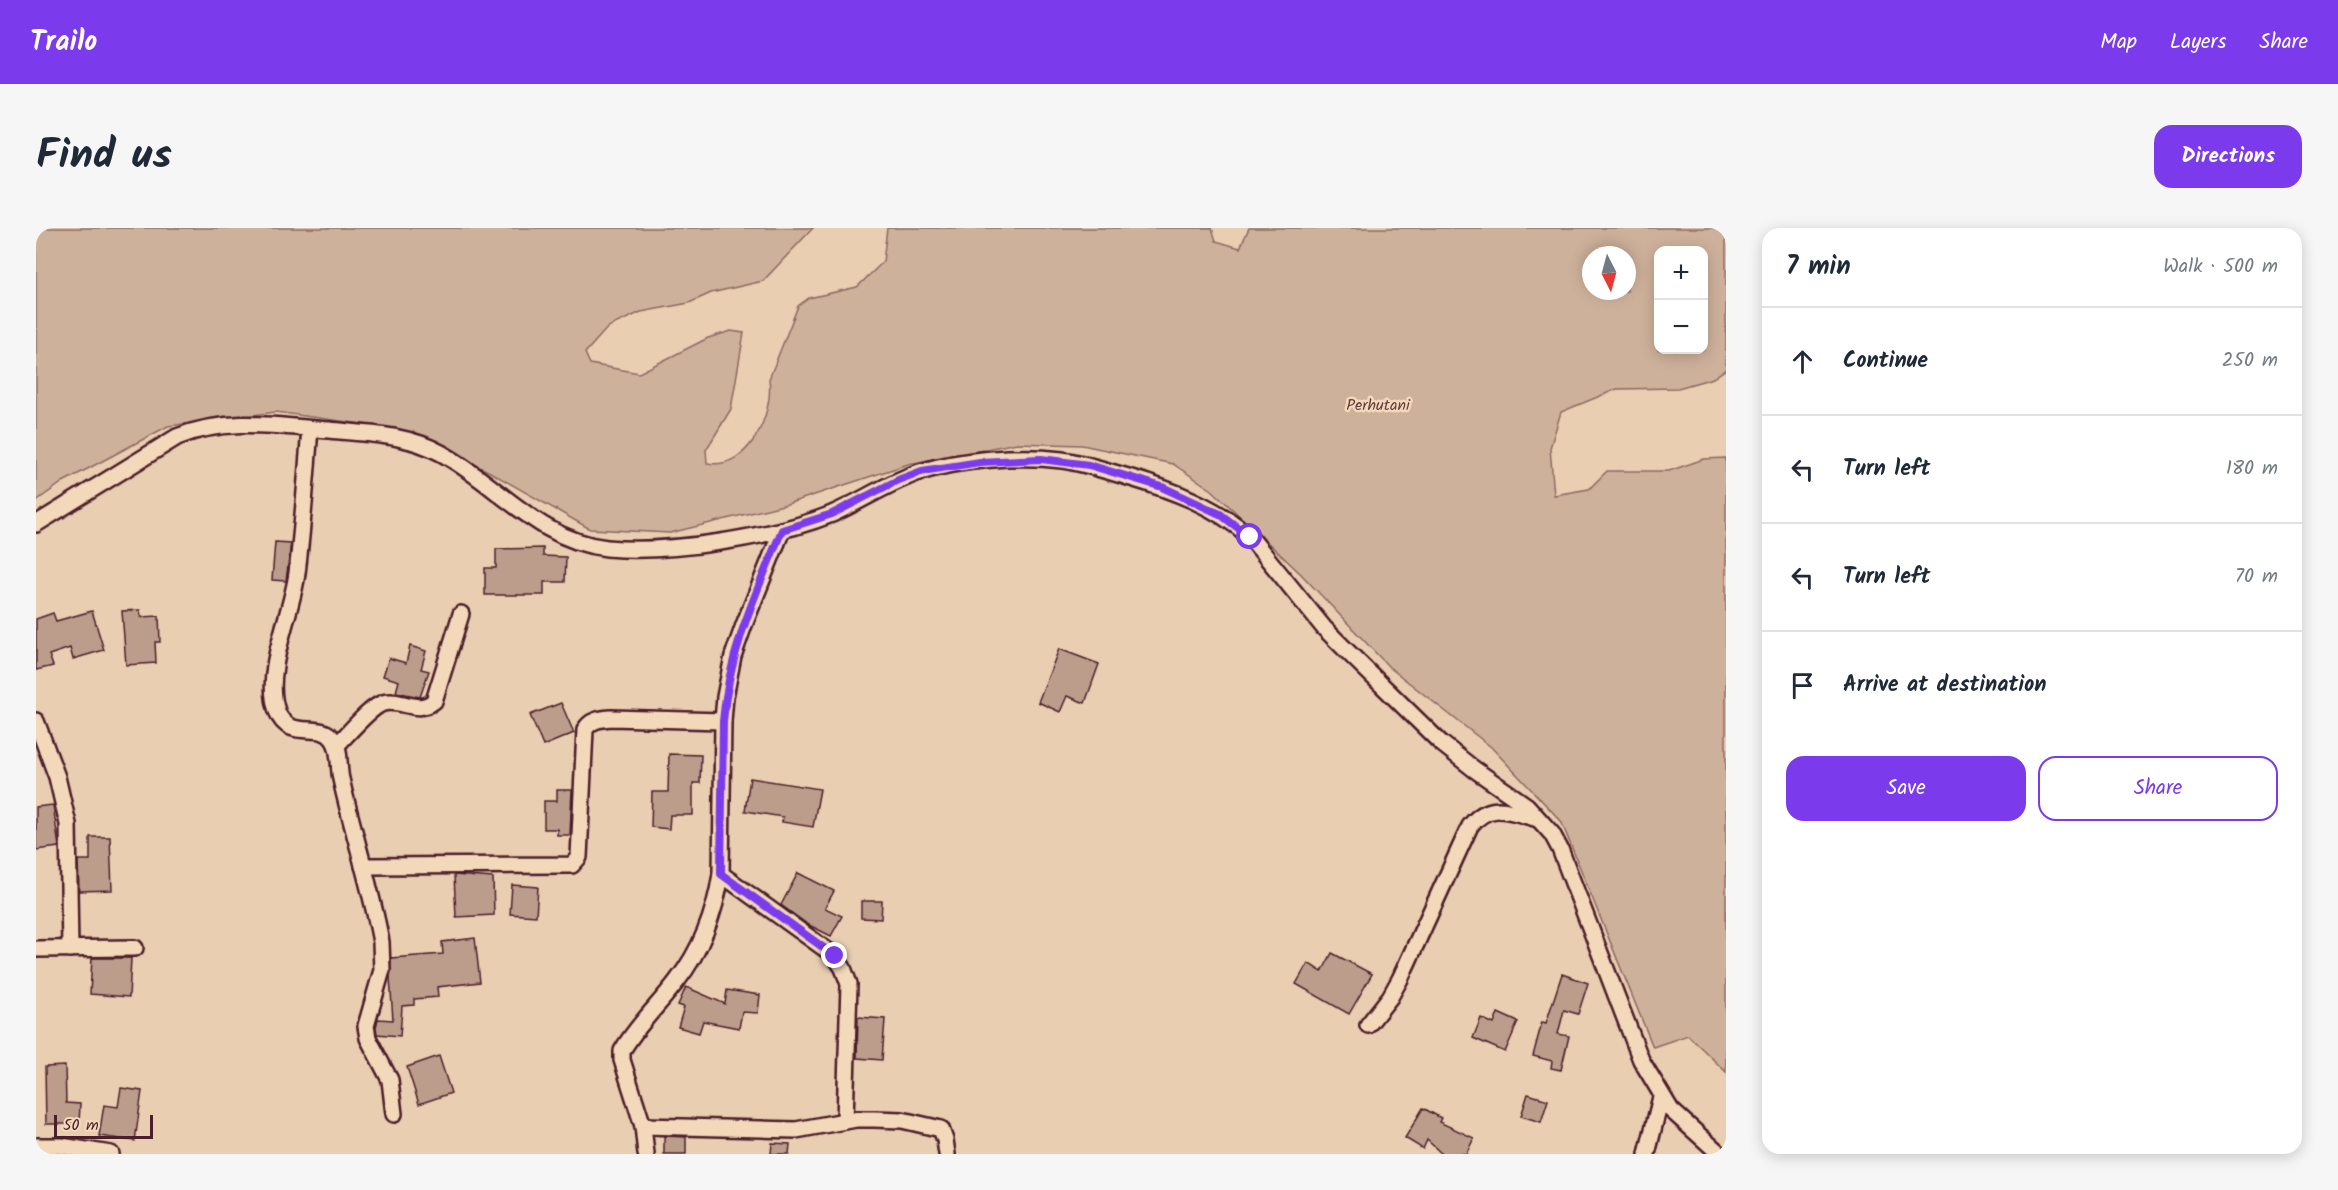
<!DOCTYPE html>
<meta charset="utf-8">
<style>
body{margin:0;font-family:Kalam,sans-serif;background:#f6f6f7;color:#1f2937}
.controls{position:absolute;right:18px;top:18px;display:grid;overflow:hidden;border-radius:12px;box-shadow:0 3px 15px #0003}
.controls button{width:54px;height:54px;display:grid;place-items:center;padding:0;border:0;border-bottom:2px solid #e0e1e3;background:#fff;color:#1f2937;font:30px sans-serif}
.compass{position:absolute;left:1546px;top:18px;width:54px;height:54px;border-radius:50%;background:#fff;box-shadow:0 3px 15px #0003;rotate:174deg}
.scale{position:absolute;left:18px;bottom:15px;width:99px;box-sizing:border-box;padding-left:6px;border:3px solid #4a1f2b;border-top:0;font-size:16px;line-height:21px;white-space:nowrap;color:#4a1f2b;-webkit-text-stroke:4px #f3d9ba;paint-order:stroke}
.stop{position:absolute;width:18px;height:18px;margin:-14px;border:4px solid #7c3aed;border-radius:50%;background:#fff}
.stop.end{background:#7c3aed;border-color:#fff;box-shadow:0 2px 6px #0008}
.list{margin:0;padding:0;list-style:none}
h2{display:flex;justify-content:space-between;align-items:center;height:78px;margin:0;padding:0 24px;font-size:26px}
h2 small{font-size:20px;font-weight:400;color:#747a83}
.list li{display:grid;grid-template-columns:39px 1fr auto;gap:18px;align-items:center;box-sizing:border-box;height:108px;padding:0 24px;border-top:2px solid #e0e1e3}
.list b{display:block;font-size:22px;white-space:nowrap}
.list em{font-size:20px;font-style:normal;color:#747a83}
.actions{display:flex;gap:12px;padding:18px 24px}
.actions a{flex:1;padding:14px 0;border:2px solid #7c3aed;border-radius:18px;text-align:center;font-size:21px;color:#7c3aed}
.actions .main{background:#7c3aed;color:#fff}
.icon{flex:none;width:33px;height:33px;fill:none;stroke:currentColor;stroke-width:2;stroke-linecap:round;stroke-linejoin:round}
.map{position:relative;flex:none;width:1690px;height:926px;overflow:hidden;border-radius:18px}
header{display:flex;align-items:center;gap:36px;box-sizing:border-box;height:84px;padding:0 30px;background:#7c3aed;color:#fff}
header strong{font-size:28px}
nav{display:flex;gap:33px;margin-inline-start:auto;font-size:21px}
.intro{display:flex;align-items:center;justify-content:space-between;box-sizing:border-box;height:144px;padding:0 36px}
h1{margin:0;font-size:42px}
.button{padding:15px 27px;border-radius:18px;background:#7c3aed;color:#fff;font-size:21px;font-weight:700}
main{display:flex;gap:36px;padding:0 36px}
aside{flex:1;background:#fff;border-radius:18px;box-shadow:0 3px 15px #0003}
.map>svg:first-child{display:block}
</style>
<header>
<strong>Trailo</strong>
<nav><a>Map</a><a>Layers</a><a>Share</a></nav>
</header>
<div class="intro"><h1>Find us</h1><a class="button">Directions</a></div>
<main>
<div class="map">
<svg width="1690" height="926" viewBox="0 0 1690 926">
<rect width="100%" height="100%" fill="#e9ceb1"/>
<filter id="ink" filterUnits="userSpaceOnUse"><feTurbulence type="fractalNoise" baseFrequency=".0167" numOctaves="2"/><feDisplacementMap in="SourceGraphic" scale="12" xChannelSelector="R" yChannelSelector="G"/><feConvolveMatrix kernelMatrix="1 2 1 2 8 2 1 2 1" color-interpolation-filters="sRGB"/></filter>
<g filter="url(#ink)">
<path fill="#ceb19b" stroke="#8c6863" stroke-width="1.5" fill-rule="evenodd" d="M0 0H777L727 53 675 65 653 75 605 84 572 99 549 125 554 136 603 145 672 110 695 103 708 105 695 181 670 222 671 235C713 243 738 185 733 151L762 78 773 70 821 59 847 34 851 0H1176L1180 13 1204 20 1213 0H1690V141L1677 150 1642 160 1581 161 1525 184 1514 220 1518 267 1553 261 1571 243H1633L1668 231 1690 230V844L1652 807 1617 819 1525 593 1455 519 1353 439 1265 346 1176 262 1137 236 1046 217 981 215 872 236 751 276 634 305 554 301 452 243 362 201 240 184 132 198 27 254 0 273ZM1622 22H1668V122H1622ZM1555 27H1591V63H1555Z"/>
<g fill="#bc9d8c" stroke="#4a1f2b" stroke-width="1.5">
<path d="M239 314 255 315 250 353 236 352Z"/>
<path d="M507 320V328L530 329 529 354H508V367H449V340H460V321Z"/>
<path d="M104 382 105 389 123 388 124 414H119L120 435 90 437 86 383Z"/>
<path d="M56 383 68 422 37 431 34 420 13 427 17 438 0 442V391L17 385 20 393Z"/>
<path d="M374 418 390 423 385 441 393 443 384 469 360 464 363 453 347 448 353 430 370 435Z"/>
<path d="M1023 421 1063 436 1049 475 1031 468 1024 484 1002 474Z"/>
<path d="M525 475 538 505 507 518 494 487Z"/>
<path d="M633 526 665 527 664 555H657V587H634L633 601 615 599 616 564H632Z"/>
<path d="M714 550 784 561 777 599 746 594 747 589 709 583Z"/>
<path d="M521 562H536L534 607H521V601H508V573H521Z"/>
<path d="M17 577 23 619 0 622V579Z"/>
<path d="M54 609H74L76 662 43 663 42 632H54Z"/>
<path d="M762 645 798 663 789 680 806 688 795 708 771 696 745 677Z"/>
<path d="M418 647 457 650 458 687 420 689Z"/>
<path d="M476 657 502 659 500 688 474 686Z"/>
<path d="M825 673H846L845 691 825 690Z"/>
<path d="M439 710 444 754 401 759 402 769 378 771V777L366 778 364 808 341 806 340 799 342 791 357 792 354 749 355 730 407 726 406 714Z"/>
<path d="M1296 725 1336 746 1313 786 1260 756 1272 735 1286 744Z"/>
<path d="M56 730H95L93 769 54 766Z"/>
<path d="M1526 746 1552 755 1542 786 1528 782 1522 806 1533 808 1525 842 1515 840 1516 833 1497 828 1506 794 1510 795Z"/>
<path d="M650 759 689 776 691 762 724 767 722 785 706 784 703 800 667 793 663 805 642 799 648 779 642 777Z"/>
<path d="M1462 785 1482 794 1469 824 1437 810 1445 790 1458 796Z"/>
<path d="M822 789 849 791 846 832 821 830Z"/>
<path d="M403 828 415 865 383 876 371 839Z"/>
<path d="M29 838 30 875 44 876 43 896H10L9 839Z"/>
<path d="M85 860 106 863 99 913 63 908 68 877 82 879Z"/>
<path d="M1492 866 1512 872 1505 894 1485 888Z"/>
<path d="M1387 880 1405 890 1403 894 1438 910 1430 926H1406L1391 912 1387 921 1369 910Z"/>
<path d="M628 908 650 909V926H628Z"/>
<path d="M736 915 754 916 753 926H735Z"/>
</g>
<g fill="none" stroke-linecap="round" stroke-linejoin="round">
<defs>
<g id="minor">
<path d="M274 201C270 249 267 297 261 345 256 386 227 443 241 483 253 515 284 492 297 511 305 521 302 539 305 551 317 605 335 659 345 714L346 742 330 798 332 810 354 852 358 886"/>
<path d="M0 296 141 209C191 189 241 198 293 202 331 206 371 206 405 225 462 256 503 313 571 320 633 326 739 309 796 286 826 273 853 254 884 244 925 231 983 227 1026 232 1049 235 1070 243 1092 249 1136 262 1180 278 1214 309L1288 400 1313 425 1405 515 1438 541 1491 578 1516 606 1524 621 1605 832 1635 882 1684 926"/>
<path d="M0 493 21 549 32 596 34 721"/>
<path d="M301 517C312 506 333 480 347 475 365 470 381 487 398 473L425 386"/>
<path d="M327 638 536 637 543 629 549 502C554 492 564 491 575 490L687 493"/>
<path d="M685 646 799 728 807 740 813 756 809 893"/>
<path d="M0 721 99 720"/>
<path d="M1332 797 1354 769 1364 751 1434 598C1454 572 1475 584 1502 591"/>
<path d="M607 898 586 832V823C600 798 623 777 641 753 665 722 679 685 685 646L687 493 689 469 697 428 708 397 746 302"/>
<path d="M0 918H25L75 926"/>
<path d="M610 926 607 898 760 902 820 891H838L866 892 905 901 909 912 911 926"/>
<path d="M1611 926 1625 869"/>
</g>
</defs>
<use href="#minor" stroke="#4a1f2b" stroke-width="20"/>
<use href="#minor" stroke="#f3d9ba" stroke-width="15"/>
</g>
</g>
<g fill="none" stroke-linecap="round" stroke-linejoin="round" filter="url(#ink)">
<path stroke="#7c3aed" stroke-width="8" d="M799 728 685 646 687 493C693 423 720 365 746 302L796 286 862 252 886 243 944 234 1005 231 1053 237 1126 259 1184 286 1214 309"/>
</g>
<g text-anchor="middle" stroke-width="5" stroke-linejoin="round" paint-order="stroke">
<g font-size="16" fill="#643c41" stroke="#f3d9ba">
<text x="1342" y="182">Perhutani</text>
</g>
</g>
</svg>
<div class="controls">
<button>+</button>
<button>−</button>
</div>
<svg class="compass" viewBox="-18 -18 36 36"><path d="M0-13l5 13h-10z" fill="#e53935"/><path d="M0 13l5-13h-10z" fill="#747a83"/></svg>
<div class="scale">50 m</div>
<div class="stop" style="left:1214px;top:309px"></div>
<div class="stop end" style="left:799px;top:728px"></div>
</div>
<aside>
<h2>7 min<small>Walk · 500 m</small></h2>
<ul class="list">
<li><svg class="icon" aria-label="ahead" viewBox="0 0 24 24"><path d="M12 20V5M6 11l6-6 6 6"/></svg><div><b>Continue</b></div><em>250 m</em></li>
<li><svg class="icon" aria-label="left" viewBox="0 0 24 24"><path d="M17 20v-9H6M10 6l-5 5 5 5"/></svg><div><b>Turn left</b></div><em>180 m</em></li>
<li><svg class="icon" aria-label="left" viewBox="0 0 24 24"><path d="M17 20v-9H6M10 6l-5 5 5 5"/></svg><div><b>Turn left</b></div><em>70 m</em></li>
<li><svg class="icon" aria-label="arrive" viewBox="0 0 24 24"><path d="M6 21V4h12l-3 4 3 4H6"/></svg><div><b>Arrive at destination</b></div></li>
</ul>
<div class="actions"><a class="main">Save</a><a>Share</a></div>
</aside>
</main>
